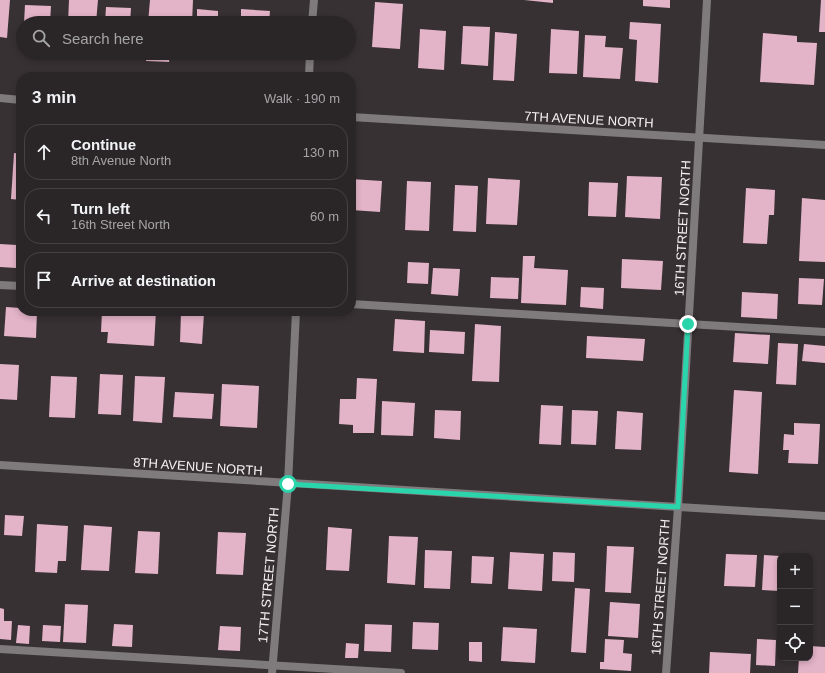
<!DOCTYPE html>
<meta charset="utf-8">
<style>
body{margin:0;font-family:Arial,sans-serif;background:#363133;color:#f1f3f6}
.controls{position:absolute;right:12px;bottom:12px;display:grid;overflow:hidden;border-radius:8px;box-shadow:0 2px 6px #0003}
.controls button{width:36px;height:36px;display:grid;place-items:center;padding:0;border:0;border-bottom:1px solid #464244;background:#2a2527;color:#f1f3f6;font:20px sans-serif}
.stop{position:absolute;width:12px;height:12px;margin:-9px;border:3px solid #2ad5ac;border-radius:50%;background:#fff}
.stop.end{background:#2ad5ac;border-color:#fff;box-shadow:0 1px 4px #0008}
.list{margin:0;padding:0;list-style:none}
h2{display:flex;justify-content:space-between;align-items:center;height:52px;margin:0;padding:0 16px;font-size:17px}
h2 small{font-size:13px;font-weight:400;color:#a5a5a7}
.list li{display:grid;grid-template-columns:26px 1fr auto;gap:12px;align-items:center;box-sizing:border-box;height:56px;margin:0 8px 8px;padding:0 8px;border:1px solid #464244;border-radius:16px}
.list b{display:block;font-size:15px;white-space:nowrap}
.list p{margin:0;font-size:13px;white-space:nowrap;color:#a5a5a7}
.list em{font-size:13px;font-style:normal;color:#a5a5a7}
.icon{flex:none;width:22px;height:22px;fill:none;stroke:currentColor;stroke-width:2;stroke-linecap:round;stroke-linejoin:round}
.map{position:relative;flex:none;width:825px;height:673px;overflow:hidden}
.search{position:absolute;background:#2a2527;box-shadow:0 2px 6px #0003;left:16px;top:16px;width:340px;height:44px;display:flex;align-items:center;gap:10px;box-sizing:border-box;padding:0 14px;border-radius:22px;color:#a5a5a7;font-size:15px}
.panel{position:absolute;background:#2a2527;box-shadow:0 2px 6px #0003;left:16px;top:72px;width:340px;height:244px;border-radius:16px}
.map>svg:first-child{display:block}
</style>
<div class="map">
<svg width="825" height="673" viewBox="0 0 825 673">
<rect width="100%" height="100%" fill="#383134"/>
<g fill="#e3b3c7">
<path d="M0 0H10L7 38 0 37Z"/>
<path d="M69 0H98L96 23H68Z"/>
<path d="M150 0H193L192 23H148Z"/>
<path d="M524 0H553V3Z"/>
<path d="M643 0H670V8L643 6Z"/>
<path d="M821 0H825V32H819Z"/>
<path d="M375 2 403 4 400 49 372 47Z"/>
<path d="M25 5 51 6 50 23H24Z"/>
<path d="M106 7 131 8 130 23H105Z"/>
<path d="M197 9 218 11V23H197Z"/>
<path d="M241 9 270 11 269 23H241Z"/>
<path d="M630 22 661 24 658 83 635 81 637 40 629 39Z"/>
<path d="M463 26 490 27 488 66 461 64Z"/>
<path d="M420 29 446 31 444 70 418 68Z"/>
<path d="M551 29 579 31 577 74 549 73Z"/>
<path d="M495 32 517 34 514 81 493 80Z"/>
<path d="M763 33 797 36V42L817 43 814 85 760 82Z"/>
<path d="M585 35 606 36 605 47 623 48 620 79 583 77Z"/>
<path d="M147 53H170L169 62 146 61Z"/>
<path d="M239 53H268L267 57 239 55Z"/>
<path d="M14 153 21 154V200L11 199Z"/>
<path d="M627 176 662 177 660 219 625 217Z"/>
<path d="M488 178 520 180 517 225 486 224Z"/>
<path d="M351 179 382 181 380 212 351 210Z"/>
<path d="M407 181 431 182 429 231 405 230Z"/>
<path d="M589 182 618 183 616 217 588 216Z"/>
<path d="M455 185 478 186 476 232 453 231Z"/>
<path d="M746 188 775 190 774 215H769L767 244 743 243Z"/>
<path d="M802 198 825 200V262L799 261Z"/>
<path d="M0 244 17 245 16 268 0 267Z"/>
<path d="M523 256H535L534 268 568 270 566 305 521 303Z"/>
<path d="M622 259 663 261 661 290 621 288Z"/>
<path d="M408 262 429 263 428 284 407 283Z"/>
<path d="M433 268 460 269 458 296 431 294Z"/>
<path d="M491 277 519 278 518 299 490 298Z"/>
<path d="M799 278 824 279 822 305 798 304Z"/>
<path d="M581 287 604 288 603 309 580 307Z"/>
<path d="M742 292 778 294 777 319 741 317Z"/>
<path d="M6 307 21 308V311H37L36 338 4 336Z"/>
<path d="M102 311H156L154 346 107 343 108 332H101Z"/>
<path d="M181 312 204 313 202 344 180 342Z"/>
<path d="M395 319 425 321 424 353 393 351Z"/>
<path d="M475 324 501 326 499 382 472 381Z"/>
<path d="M430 330 465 332 464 354 429 352Z"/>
<path d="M735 333 770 335 768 364 733 362Z"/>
<path d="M587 336 645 339 643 361 586 358Z"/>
<path d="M778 343 798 344 796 385 776 384Z"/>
<path d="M804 344 825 346V363L802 361Z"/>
<path d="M0 364 19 365 17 400 0 399Z"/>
<path d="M100 374 123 375 121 415 98 414Z"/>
<path d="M51 376 77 377 75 418 49 417Z"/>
<path d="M135 376 165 377 162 423 133 421Z"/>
<path d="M357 378 377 379 374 433H353V425L339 424 340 399H356Z"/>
<path d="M222 384 259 386 257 428 220 426Z"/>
<path d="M734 390 762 392 758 474 729 472Z"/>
<path d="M175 392 214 394 212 419 173 417Z"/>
<path d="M382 401 415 403 413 436 381 435Z"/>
<path d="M541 405 563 406 561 445 539 444Z"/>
<path d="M435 410 461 411 460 440 434 438Z"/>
<path d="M572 410 598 411 596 445 571 444Z"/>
<path d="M617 411 643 413 641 450 615 449Z"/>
<path d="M794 423 820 424 818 464 788 463 789 450H783L784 434 794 435Z"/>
<path d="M5 515 24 516 22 536 4 535Z"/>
<path d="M37 524 68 526 66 561H58L57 573 35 572Z"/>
<path d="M84 525 112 527 109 571 81 570Z"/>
<path d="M328 527 352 529 349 571 326 570Z"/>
<path d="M138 531 160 532 158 574 135 573Z"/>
<path d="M218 532 246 533 243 575 216 574Z"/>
<path d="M389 536 418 537 415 585 387 583Z"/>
<path d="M607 546 634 547 631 593 605 592Z"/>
<path d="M425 550 452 551 450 589 424 588Z"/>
<path d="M510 552 544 554 542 591 508 589Z"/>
<path d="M553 552 575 553 574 582 552 581Z"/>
<path d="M726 554 757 555 755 587 724 586Z"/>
<path d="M764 555 780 556V591L762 590Z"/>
<path d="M472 556 494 557 492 584 471 583Z"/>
<path d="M575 588 590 589 586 653 571 652Z"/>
<path d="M610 602 640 604 638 638 608 636Z"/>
<path d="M65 604 88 605 86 643 63 642Z"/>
<path d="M0 608 4 609V621H12L11 640 0 639Z"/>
<path d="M413 622 439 623 438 650 412 649Z"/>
<path d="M114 624 133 625 132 647 112 646Z"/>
<path d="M365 624 392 625 391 652 364 651Z"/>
<path d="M18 625 30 626 29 644 16 643Z"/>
<path d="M43 625 61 626 60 642 42 641Z"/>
<path d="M220 626 241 627 240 651 218 650Z"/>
<path d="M503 627 537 629 535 663 501 661Z"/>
<path d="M605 639 624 640 623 653 632 654 631 671 600 669V662H604Z"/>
<path d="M757 639 776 640 775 666 756 665Z"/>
<path d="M469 642H482V662L469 661Z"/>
<path d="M346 643 359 644 358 658H345Z"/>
<path d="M810 646 825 647V673H798L799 658H810Z"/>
<path d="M710 652 751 654 750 673H709Z"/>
</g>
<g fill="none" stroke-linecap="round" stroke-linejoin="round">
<g stroke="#7f7b7d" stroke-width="8">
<path d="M0 285 21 286"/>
<path d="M351 304 825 332"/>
<path d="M0 649 401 673"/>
</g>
<g stroke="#7f7b7d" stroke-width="8">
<path d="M312 23 314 0"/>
<path d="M309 77 310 53"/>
<path d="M0 98 21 100"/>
<path d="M351 117 825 145"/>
<path d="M272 673 288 484 296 311"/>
<path d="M666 673 678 507 707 0"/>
</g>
<path stroke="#7f7b7d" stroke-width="8" d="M0 465 825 516"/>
</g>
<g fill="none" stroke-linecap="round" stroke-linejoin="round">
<path stroke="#2ad5ac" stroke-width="5" d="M288 484 678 507 688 324"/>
</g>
<g text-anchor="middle" stroke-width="4" stroke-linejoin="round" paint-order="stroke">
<g font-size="13" fill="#f5f0f2" stroke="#383134">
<text transform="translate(589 119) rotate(3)" y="5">7TH AVENUE NORTH</text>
<text transform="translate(682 228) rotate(-87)" y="5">16TH STREET NORTH</text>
<text transform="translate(198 466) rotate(4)" y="5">8TH AVENUE NORTH</text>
<text transform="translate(268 575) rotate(-85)" y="5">17TH STREET NORTH</text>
<text transform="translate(660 587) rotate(-86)" y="5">16TH STREET NORTH</text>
</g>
</g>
</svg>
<div class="controls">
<button>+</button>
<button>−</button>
<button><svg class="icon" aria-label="locate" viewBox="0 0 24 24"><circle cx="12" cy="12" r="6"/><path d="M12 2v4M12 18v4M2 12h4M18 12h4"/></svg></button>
</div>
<div class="stop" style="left:288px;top:484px"></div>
<div class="stop end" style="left:688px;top:324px"></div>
<div class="search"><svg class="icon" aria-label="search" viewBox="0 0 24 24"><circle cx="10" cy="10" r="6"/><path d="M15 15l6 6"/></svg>Search here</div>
<section class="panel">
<h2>3 min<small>Walk · 190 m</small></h2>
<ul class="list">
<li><svg class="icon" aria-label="ahead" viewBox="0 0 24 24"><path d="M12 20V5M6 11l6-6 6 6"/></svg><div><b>Continue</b><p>8th Avenue North</p></div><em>130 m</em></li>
<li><svg class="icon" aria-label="left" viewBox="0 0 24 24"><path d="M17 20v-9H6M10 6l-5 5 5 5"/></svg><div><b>Turn left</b><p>16th Street North</p></div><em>60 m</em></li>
<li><svg class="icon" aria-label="arrive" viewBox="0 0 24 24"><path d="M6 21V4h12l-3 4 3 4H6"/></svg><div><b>Arrive at destination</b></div></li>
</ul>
</section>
</div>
